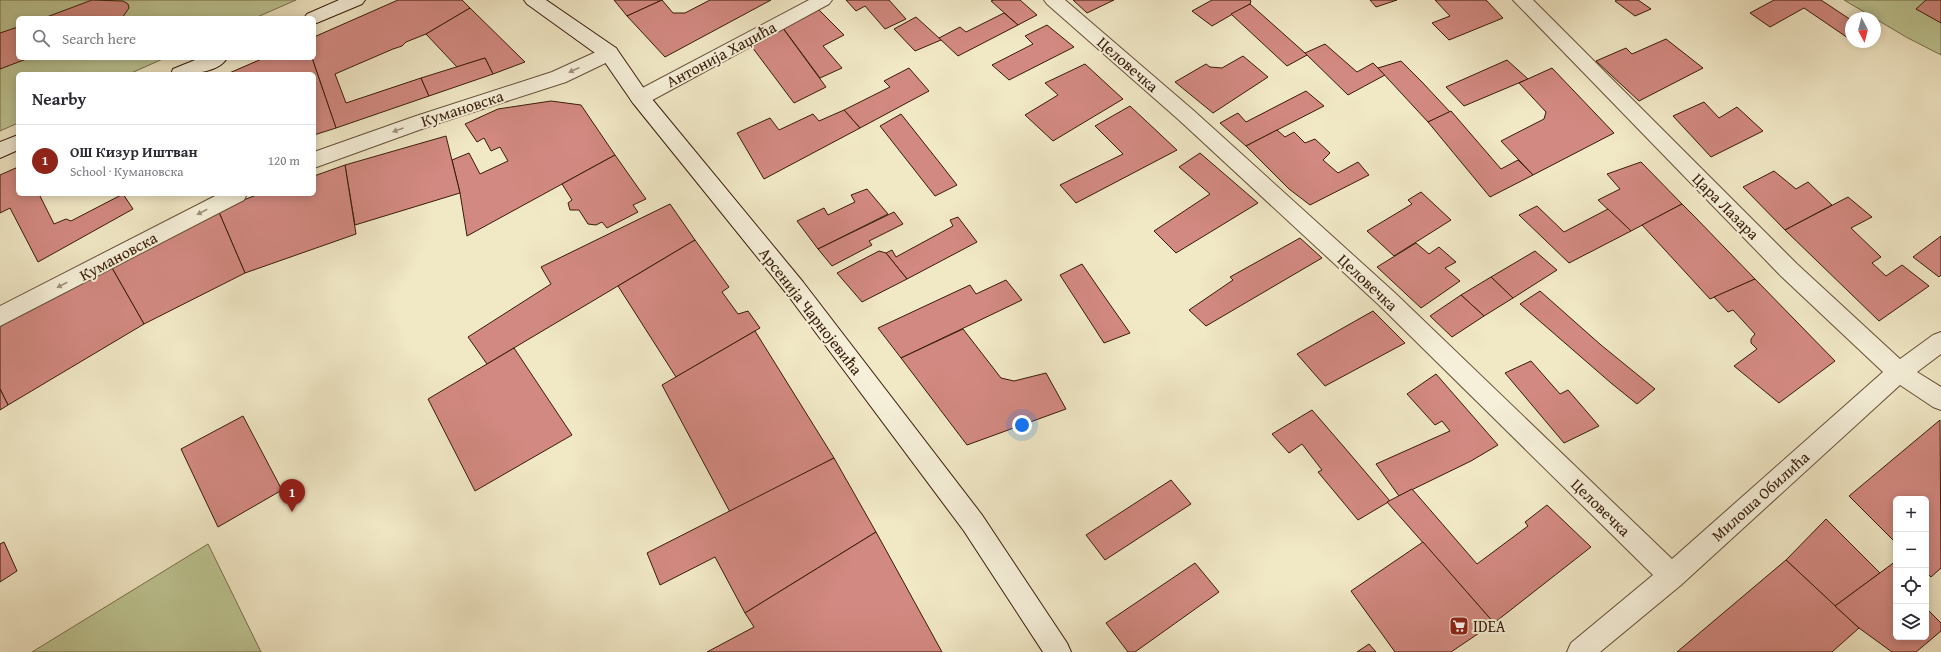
<!DOCTYPE html>
<meta charset="utf-8">
<style>
body{margin:0;font-family:"Gentium Book Plus",serif;background:#f2f2f3;color:#2b2b33}
.controls{position:absolute;right:12px;bottom:12px;display:grid;overflow:hidden;border-radius:6px;box-shadow:0 2px 10px #0003}
.controls button{width:36px;height:36px;display:grid;place-items:center;padding:0;border:0;border-bottom:1px solid #e1e1e2;background:#fff;color:#2b2b33;font:20px sans-serif}
.compass{position:absolute;left:1845px;top:12px;width:36px;height:36px;border-radius:50%;background:#fff;box-shadow:0 2px 10px #0003;rotate:173deg}
.you{position:absolute;left:1022px;top:425px;width:14px;height:14px;margin:-10px;border:3px solid #fff;border-radius:50%;background:#1a73e8;box-shadow:0 0 0 6px #1a73e833}
.badge{display:grid;place-items:center;width:26px;height:26px;border-radius:50%;background:#8f2418;color:#fff;font-size:13px;font-weight:700}
.pin{position:absolute;translate:-50% -33px;filter:drop-shadow(0 1px 2px #0008)}
.pin::after{content:'';position:absolute;top:21px;width:14px;height:12px;background:inherit;clip-path:polygon(0 0,100% 0,50% 100%)}
.list{margin:0;padding:0;list-style:none}
h2{display:flex;justify-content:space-between;align-items:center;height:52px;margin:0;padding:0 16px;font-size:17px}
h2 small{font-size:13px;font-weight:400;color:#7c7c81}
.list li{display:grid;grid-template-columns:26px 1fr auto;gap:12px;align-items:center;box-sizing:border-box;height:72px;padding:0 16px;border-top:1px solid #e1e1e2}
.list b{display:block;font-size:15px;white-space:nowrap}
.list p{margin:0;font-size:13px;white-space:nowrap;color:#7c7c81}
.list em{font-size:13px;font-style:normal;color:#7c7c81}
.icon{flex:none;width:22px;height:22px;fill:none;stroke:currentColor;stroke-width:2;stroke-linecap:round;stroke-linejoin:round}
.map{position:relative;flex:none;width:1941px;height:652px;overflow:hidden}
.search{position:absolute;background:#fff;box-shadow:0 2px 10px #0003;left:16px;top:16px;width:300px;height:44px;display:flex;align-items:center;gap:10px;box-sizing:border-box;padding:0 14px;border-radius:6px;color:#7c7c81;font-size:15px}
.panel{position:absolute;background:#fff;box-shadow:0 2px 10px #0003;left:16px;top:72px;width:300px;height:124px;border-radius:6px}
.map>svg:first-child{display:block}
</style>
<div class="map">
<svg width="1941" height="652" viewBox="0 0 1941 652">
<rect width="100%" height="100%" fill="#f1e8c6"/>
<filter id="stains"><feTurbulence type="fractalNoise" baseFrequency=".005" numOctaves="4"/><feColorMatrix values="0 0 0 0 .2 0 0 0 0 .09 0 0 0 0 .02 0 0 0 .5 -.17"/></filter>
<radialGradient id="worn" r=".72"><stop offset=".6" stop-color="#630" stop-opacity="0"/><stop offset="1" stop-color="#630" stop-opacity=".3"/></radialGradient>
<g fill="#bdc593" stroke="#7a704d">
<path d="M0 0H296L255 18H18V58H165L129 74H18V123L0 131Z"/>
<path d="M1844 0H1941V55L1906 37Z"/>
<path d="M208 544 261 652H32Z"/>
</g>
<g fill="#d28981" stroke="#381b07">
<path d="M92 0 123 1 128 4 129 8 122 18H44Z"/>
<path d="M398 0H462L470 8 426 34 406 42 402 46 393 49 335 74 346 103 421 78 429 96 336 128 312 58H314V37Z"/>
<path d="M614 0H662L627 16Z"/>
<path d="M662 0 673 13H685L710 0H771L665 57 627 16Z"/>
<path d="M846 0H889L906 19 885 29 865 6 856 11Z"/>
<path d="M994 0H1020L1037 15 1018 25 991 1Z"/>
<path d="M1073 0H1114L1087 13Z"/>
<path d="M1212 0H1250L1251 1 1250 4 1212 26 1192 11Z"/>
<path d="M1370 0H1397L1376 7Z"/>
<path d="M1435 0H1486L1503 18 1449 40 1432 23 1450 16Z"/>
<path d="M1617 0H1638L1651 9 1635 16 1615 1Z"/>
<path d="M1774 0H1821L1851 20V40L1804 8 1770 27 1750 13Z"/>
<path d="M1926 0H1941V23L1916 9Z"/>
<path d="M1250 4 1305 53 1307 55 1287 66 1231 14Z"/>
<path d="M470 8 525 62 493 74 485 58 457 67 426 34Z"/>
<path d="M818 9 844 35 823 46 842 68 820 78 783 28Z"/>
<path d="M1004 13 1018 25 958 56 939 38 960 27 966 32Z"/>
<path d="M916 17 939 38 941 40 915 51 894 29Z"/>
<path d="M1047 25 1074 47 1009 80 992 65 1033 44 1025 36Z"/>
<path d="M18 27V58H29L0 69V33Z"/>
<path d="M782 27 826 87 794 103 749 43Z"/>
<path d="M1666 39 1703 68 1639 101 1596 61 1626 48 1632 54Z"/>
<path d="M1325 44 1357 72 1373 63 1385 75 1348 95 1305 53Z"/>
<path d="M1243 56 1268 77 1213 113 1175 82 1206 64 1210 67 1222 68Z"/>
<path d="M264 58H312L336 128 314 135V74H227Z"/>
<path d="M485 58 493 74 429 96 421 78Z"/>
<path d="M1507 60 1528 79 1464 106 1446 87Z"/>
<path d="M1401 61 1422 82 1450 112 1428 122 1378 68Z"/>
<path d="M1085 64 1123 99 1053 141 1025 115 1058 95 1045 83Z"/>
<path d="M909 68 929 91 860 128 844 110 890 87 884 81Z"/>
<path d="M1552 68 1614 133 1533 175 1501 141 1544 119 1546 112 1519 83Z"/>
<path d="M1306 91 1324 106 1246 146 1220 123 1238 113 1246 122Z"/>
<path d="M551 101 581 105 615 155 467 236 460 193 452 160 469 153 480 174 508 161 500 147 491 151 484 138 477 142 465 124 498 109Z"/>
<path d="M1704 102 1719 118 1737 107 1763 131 1711 157 1673 116Z"/>
<path d="M1130 106 1177 150 1076 203 1060 185 1123 154 1095 126Z"/>
<path d="M844 110 860 128 764 179 737 133 770 118 779 130 813 114 819 121Z"/>
<path d="M1451 111 1501 169 1518 160 1533 175 1490 197 1428 122Z"/>
<path d="M901 114 939 162 957 185 935 196 880 126Z"/>
<path d="M1277 130 1285 137 1294 132 1305 143 1315 139 1330 153 1323 160 1338 173 1358 162 1369 175 1310 205 1289 189 1246 146Z"/>
<path d="M446 136 460 193 355 225 345 165Z"/>
<path d="M1200 153 1258 203 1176 253 1154 231 1210 194 1179 167Z"/>
<path d="M615 155 646 199 633 205 638 212 607 228 602 222 596 225 588 224 579 210H570L568 203 572 200 562 184Z"/>
<path d="M1641 162 1682 204 1631 231 1598 200 1620 189 1607 174Z"/>
<path d="M345 165 356 234 245 273 218 210 259 194H314V176Z"/>
<path d="M18 167V194H39L54 224 66 219 71 221 123 194 133 209 38 262 10 208 0 213V175Z"/>
<path d="M1774 171 1796 189 1808 182 1832 205 1785 230 1743 187Z"/>
<path d="M867 189 888 214 818 249 797 221 824 208 828 215 855 202 851 195Z"/>
<path d="M1421 192 1451 220 1394 256 1367 231 1412 204 1408 200Z"/>
<path d="M1848 197 1872 217 1851 228 1881 257 1872 263 1886 276 1902 265 1929 286 1879 321 1785 230Z"/>
<path d="M670 204 695 240 487 364 468 337 551 284 541 267Z"/>
<path d="M1682 204 1695 217 1755 279 1710 299 1642 225Z"/>
<path d="M1537 206 1564 232 1608 209 1631 231 1569 263 1519 215Z"/>
<path d="M218 210 245 273 144 324 112 268Z"/>
<path d="M894 212 903 224 869 241 872 245 832 266 818 249Z"/>
<path d="M958 217 977 242 907 279 886 253 892 250 896 257 953 226 950 220Z"/>
<path d="M1941 236V275L1939 277 1913 257Z"/>
<path d="M1300 238 1322 258 1206 326 1189 310 1233 280 1230 277Z"/>
<path d="M695 240 729 287 722 292 738 314 748 311 760 328 676 377 618 286Z"/>
<path d="M1416 243 1429 254 1439 247 1456 262 1445 268 1460 281 1421 308 1377 267Z"/>
<path d="M879 251 886 253 907 279 862 302 837 273Z"/>
<path d="M1535 251 1557 270 1513 298 1491 277Z"/>
<path d="M1082 264 1104 296 1130 333 1104 343 1060 275Z"/>
<path d="M112 268 144 324 8 405 0 389V326Z"/>
<path d="M1491 277 1513 298 1484 316 1461 295Z"/>
<path d="M1755 279 1835 361 1779 403 1734 366 1757 349 1751 343V339L1755 334 1733 310 1728 312 1714 297Z"/>
<path d="M1006 280 1022 300 901 358 878 328 970 285 976 294Z"/>
<path d="M1540 291 1601 345 1655 389 1637 404 1611 383 1520 304Z"/>
<path d="M1461 295 1484 316 1452 337 1430 316Z"/>
<path d="M1373 311 1405 343 1325 386 1297 354Z"/>
<path d="M963 329 1001 378 1014 381 1046 373 1066 409 967 445 901 358Z"/>
<path d="M755 331 834 458 730 512 662 385Z"/>
<path d="M514 348 572 435 475 491 428 399Z"/>
<path d="M1531 361 1560 394 1568 390 1599 426 1564 443 1505 373Z"/>
<path d="M1436 374 1498 445 1471 461 1399 496 1376 464 1450 431 1442 421 1435 425 1407 394Z"/>
<path d="M0 389 8 405 0 410Z"/>
<path d="M1312 410 1344 447 1390 501 1358 520 1318 472 1322 470 1302 444 1289 453 1272 434Z"/>
<path d="M243 416 282 490 218 527 181 449Z"/>
<path d="M1940 420 1941 568 1931 577 1926 572V499H1896V543L1849 496Z"/>
<path d="M834 458 876 532 745 613 715 557 660 585 647 553Z"/>
<path d="M1171 480 1191 504 1105 560 1086 535Z"/>
<path d="M1412 489 1477 564 1528 526 1525 522 1547 505 1591 547 1494 623 1387 502Z"/>
<path d="M1826 519 1880 573 1835 606 1786 560Z"/>
<path d="M876 532 942 652H707L754 627 745 613Z"/>
<path d="M4 542 17 571 0 582V544Z"/>
<path d="M1423 542 1494 623 1451 652H1395L1351 591Z"/>
<path d="M1786 560 1859 628 1832 652H1677Z"/>
<path d="M1896 561V637H1926V608L1941 623V631L1916 652H1892L1859 628 1835 606Z"/>
<path d="M1195 563 1219 592 1135 652H1128L1106 623Z"/>
<path d="M1369 644 1376 652H1357Z"/>
</g>
<g fill="none" stroke-linecap="round" stroke-linejoin="round">
<defs>
<g id="street">
<path d="M809 0H832L829 4 647 103 640 105 633 103 630 98 633 93Z"/>
<path d="M1044 0H1065L1193 110 1395 293 1672 559 1883 372 1781 276 1513 0H1533L1797 264 1900 359 1933 335 1941 332V354L1917 372 1941 387V410L1933 407 1900 385 1681 585 1600 652H1567L1571 643 1653 575 1379 305 1179 120 1047 4Z"/>
<path d="M609 46 616 48 618 53 616 58 566 82 430 126 314 168V152L416 116 552 72Z"/>
<path d="M219 194H247L244 200 0 326V306Z"/>
</g>
<g id="secondary">
<path d="M339 0H365L362 4 319 22 314 24V18H304L307 14Z"/>
<path d="M524 0H546L616 48 647 93 803 282 982 515 1067 643 1071 652H1043L964 531 787 294 633 103 602 58 527 4Z"/>
<path d="M200 58H227C218 74 187 74 171 74L173 69Z"/>
<path d="M18 135V150L0 158V142Z"/>
</g>
</defs>
<use href="#street" stroke="#664e37" stroke-width="2"/>
<use href="#secondary" stroke="#381b07" stroke-width="2"/>
<use href="#street" fill="#f6f0da" fill-rule="evenodd"/>
<use href="#secondary" fill="#f6f0da" fill-rule="evenodd"/>
</g>
<defs><path id="oneway-solid" d="M-6-.8H1V-3.2L6.5 0L1 3.2V.8H-6Z"/></defs>
<g fill="#a0907b">
<use href="#oneway-solid" transform="translate(574 70) rotate(155)"/>
<use href="#oneway-solid" transform="translate(398 130) rotate(160)"/>
<use href="#oneway-solid" transform="translate(202 212) rotate(152)"/>
<use href="#oneway-solid" transform="translate(62 285) rotate(152)"/>
</g>
<defs>
<symbol id="supermarket-square" viewBox="-11 -11 22 22"><rect x="-9" y="-9" width="18" height="18" rx="4" fill="#8f2418" stroke="#f6f0da"/><path d="M-6-5.5h2.5l.6 2H6L4.5 2H-2.5L-4.4-4H-6ZM-1.5 3.2a1.3 1.3 0 1 0 .1 0ZM3 3.2a1.3 1.3 0 1 0 .1 0Z" fill="#fff"/></symbol>
</defs>
<g fill-rule="evenodd">
<use href="#supermarket-square" x="1448" y="615" width="22" height="22"/>
</g>
<g text-anchor="middle" stroke-width="4" stroke-linejoin="round" paint-order="stroke">
<g font-size="16" fill="#381b07" stroke="#f6f0da">
<text transform="translate(721 54) rotate(-28)" y="6">Антонија Хаџића</text>
<text transform="translate(1128 64) rotate(41)" y="6">Целовечка</text>
<text transform="translate(462 108) rotate(-18)" y="6">Кумановска</text>
<text transform="translate(1726 206) rotate(45)" y="6">Цара Лазара</text>
<text transform="translate(118 256) rotate(-28)" y="6">Кумановска</text>
<text transform="translate(1368 282) rotate(43)" y="6">Целовечка</text>
<text transform="translate(811 311) rotate(52)" y="6">Арсенија Чарнојевића</text>
<text transform="translate(1760 496) rotate(-42)" y="6">Милоша Обилића</text>
<text transform="translate(1601 507) rotate(44)" y="6">Целовечка</text>
</g>
<g font-size="16" fill="#381b07" stroke="#f6f0da" text-anchor="start">
<text x="1473" y="632">IDEA</text>
</g>
</g>
<rect width="100%" height="100%" filter="url(#stains)"/>
<rect width="100%" height="100%" fill="url(#worn)"/>
</svg>
<div class="controls">
<button>+</button>
<button>−</button>
<button><svg class="icon" aria-label="locate" viewBox="0 0 24 24"><circle cx="12" cy="12" r="6"/><path d="M12 2v4M12 18v4M2 12h4M18 12h4"/></svg></button>
<button><svg class="icon" aria-label="layers" viewBox="0 0 24 24"><path d="M12 4l9 5-9 5-9-5zM3 14l9 5 9-5"/></svg></button>
</div>
<svg class="compass" viewBox="-18 -18 36 36"><path d="M0-13l5 13h-10z" fill="#e53935"/><path d="M0 13l5-13h-10z" fill="#7c7c81"/></svg>
<div class="you"></div>
<div class="pin badge" style="left:292px;top:512px">1</div>
<div class="search"><svg class="icon" aria-label="search" viewBox="0 0 24 24"><circle cx="10" cy="10" r="6"/><path d="M15 15l6 6"/></svg>Search here</div>
<section class="panel">
<h2>Nearby<small></small></h2>
<ul class="list">
<li><span class="badge">1</span><div><b>ОШ Кизур Иштван</b><p>School · Кумановска</p></div><em>120 m</em></li>
</ul>
</section>
</div>
